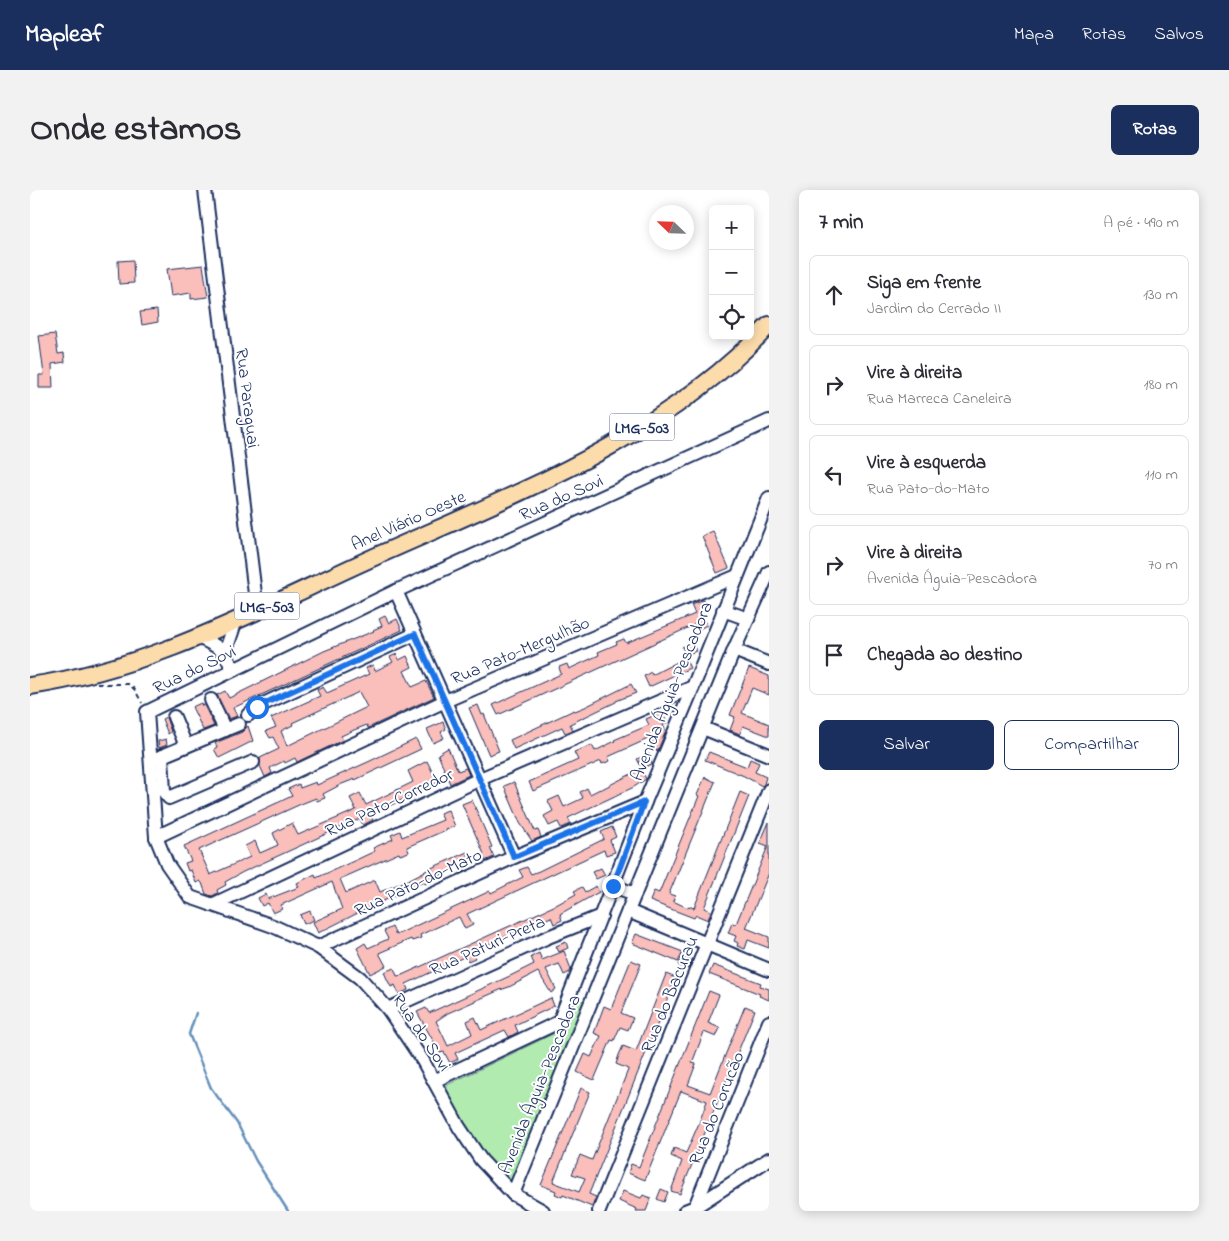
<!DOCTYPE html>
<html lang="pt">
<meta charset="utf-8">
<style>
body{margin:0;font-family:"Indie Flower",sans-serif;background:#f2f2f3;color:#2b2b33}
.controls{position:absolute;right:15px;top:15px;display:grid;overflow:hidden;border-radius:8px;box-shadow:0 2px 12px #0003}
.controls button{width:45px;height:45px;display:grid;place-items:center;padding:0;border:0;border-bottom:1px solid #e1e1e2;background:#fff;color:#2b2b33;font:25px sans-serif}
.compass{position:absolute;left:619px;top:15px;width:45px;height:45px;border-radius:50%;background:#fff;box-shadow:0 2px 12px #0003;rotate:293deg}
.stop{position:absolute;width:15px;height:15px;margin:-11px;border:4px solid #1a73e8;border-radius:50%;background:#fff}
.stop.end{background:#1a73e8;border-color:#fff;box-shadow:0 1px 5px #0008}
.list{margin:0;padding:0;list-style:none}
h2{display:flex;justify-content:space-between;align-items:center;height:65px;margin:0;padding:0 20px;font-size:21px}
h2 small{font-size:16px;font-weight:400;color:#7c7c81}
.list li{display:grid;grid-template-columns:32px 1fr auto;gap:15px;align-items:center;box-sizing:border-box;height:80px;margin:0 10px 10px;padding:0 10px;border:1px solid #e1e1e2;border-radius:8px}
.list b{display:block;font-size:19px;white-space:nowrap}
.list p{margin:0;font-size:16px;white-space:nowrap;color:#7c7c81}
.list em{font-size:16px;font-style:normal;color:#7c7c81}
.actions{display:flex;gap:10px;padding:15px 20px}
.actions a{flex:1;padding:11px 0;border:1px solid #1b2f5e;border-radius:8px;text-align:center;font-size:18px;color:#1b2f5e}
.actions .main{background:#1b2f5e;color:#fff}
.icon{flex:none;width:28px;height:28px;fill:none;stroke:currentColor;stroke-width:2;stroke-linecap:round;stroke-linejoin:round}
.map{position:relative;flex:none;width:739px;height:1021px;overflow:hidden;border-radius:8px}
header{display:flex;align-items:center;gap:30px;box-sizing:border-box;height:70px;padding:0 25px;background:#1b2f5e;color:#fff}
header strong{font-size:24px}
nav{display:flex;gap:28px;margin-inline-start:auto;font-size:18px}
.intro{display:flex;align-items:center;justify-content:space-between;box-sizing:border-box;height:120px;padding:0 30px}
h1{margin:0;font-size:35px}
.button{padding:12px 22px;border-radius:8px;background:#1b2f5e;color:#fff;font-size:18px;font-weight:700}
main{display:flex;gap:30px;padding:0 30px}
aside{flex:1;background:#fff;border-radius:8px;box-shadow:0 2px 12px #0003}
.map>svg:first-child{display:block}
</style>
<header>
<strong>Mapleaf</strong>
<nav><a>Mapa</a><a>Rotas</a><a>Salvos</a></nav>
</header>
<div class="intro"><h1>Onde estamos</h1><a class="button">Rotas</a></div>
<main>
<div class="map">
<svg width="739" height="1021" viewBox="0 0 739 1021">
<rect width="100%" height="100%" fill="#fff"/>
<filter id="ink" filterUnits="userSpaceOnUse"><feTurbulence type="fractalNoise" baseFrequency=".02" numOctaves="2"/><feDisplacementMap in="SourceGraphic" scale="10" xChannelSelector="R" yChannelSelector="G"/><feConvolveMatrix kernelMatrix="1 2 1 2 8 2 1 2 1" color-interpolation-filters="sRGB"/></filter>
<g filter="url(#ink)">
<path fill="#b1ebb0" stroke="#668d87" d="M545 808 556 812 481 996 439 946 416 901 417 895 531 840Z"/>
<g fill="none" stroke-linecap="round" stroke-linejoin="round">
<path stroke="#6590ba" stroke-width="2.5" d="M166 823 159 844 181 898 207 933 226 971 258 1021"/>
</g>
<g fill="#fabebb" stroke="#1b2f5e" fill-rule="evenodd">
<path d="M103 70 104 93 89 94 88 71Z"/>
<path d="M173 75 178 107 161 109V103L141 106 137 79Z"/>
<path d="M127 120 128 132 112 135 110 122Z"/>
<path d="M25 144 28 164 34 163 35 172 22 174 23 198H9V185H14L9 146Z"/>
<path d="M683 341 699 378 687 383 672 346Z"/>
<path d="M673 410 677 419 670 421 677 435 667 440 664 435 468 525 463 515 531 484 529 477 537 474 539 479 569 465 568 462 587 454 586 452 594 449 596 453 665 424 661 415Z"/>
<path d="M355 426 359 433 367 429 372 440 203 518 207 526 199 529 187 505 195 501 199 508 294 461 344 441 343 440 352 436 349 429Z"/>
<path d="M662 452 666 461 656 465 652 457Z"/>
<path d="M367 464 369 470 377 466 382 477 374 481 382 497 396 491 404 507 338 538 337 535 324 540 311 546 313 550 267 572 265 568 255 573 254 571 240 578 242 583 235 587 230 576V568L249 559 243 547 240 548 236 541 246 537 241 528 290 506 287 500 293 497 297 503 339 484 336 478 343 475 345 481 363 472 360 467ZM329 502 337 517 257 556 251 541 263 535 262 533Z"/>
<path d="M655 468 660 478 619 497 614 486 621 482 622 485Z"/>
<path d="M719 478 739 486V505L722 498 712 523 739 534V546L713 536 710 544 700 540 705 527 700 525Z"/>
<path d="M601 494 606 503 586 511V512L540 534 543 540 535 543 532 537 484 559 480 550 544 520 545 521 555 517Z"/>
<path d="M171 513 172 516 174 515 184 536 173 540 162 517Z"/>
<path d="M448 515 452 525 454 524 469 561 459 565 439 518Z"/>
<path d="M632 522 637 533 633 535 636 541 627 562 620 548 578 567 580 571 572 574 571 571 503 601 499 592 548 570 544 562 562 555 565 561 585 551 584 550 619 535 616 529Z"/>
<path d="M136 527 141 542 138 544 132 529Z"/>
<path d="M413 532 416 539 411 542 414 548 403 553 397 539Z"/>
<path d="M218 536 223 551 189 568 184 559 187 557 185 553 212 542Z"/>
<path d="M136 549 137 555 129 558 128 551Z"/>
<path d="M386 549 391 559 325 590V589L312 594 293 604 295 608 287 611 286 608 271 614 169 660 178 680 180 685 220 667 215 656 225 651 230 663 248 655 243 643 262 633 268 645 326 620 320 608 330 603 336 615 383 592 378 581 397 571 408 593 340 625 343 630 333 635 330 629 320 633 213 682 195 692 196 695 187 700 188 703 182 706 176 704 172 693 170 691 166 693 161 680 158 681 155 673 161 671 154 656 262 606 258 599 269 594 270 598 286 592 287 595 338 572Z"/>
<path d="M418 558 428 581 436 578 439 585 420 594 408 564Z"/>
<path d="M679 562 717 577 720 569 729 573 725 582 736 587 734 594 732 596 714 586 675 570Z"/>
<path d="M619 564 622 574 612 578 607 569Z"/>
<path d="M611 579 616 589 604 597 538 628 541 634 531 638 528 632 519 636 514 626 523 621 518 611 529 606 534 617 553 608 550 602 557 598 560 604 570 599V600Z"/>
<path d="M675 587 685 592 639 704 645 706 643 711 658 718V716L664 718 710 602 719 606 674 718 681 721 678 730 666 725 664 728 620 711 624 701 629 703 669 606 667 605Z"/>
<path d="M484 592 505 641 508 640 511 647 502 651 490 633 474 596Z"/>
<path d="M442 610 462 657 460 658 464 667 455 671 452 665 454 664 432 614Z"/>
<path d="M418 620 425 636 377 657 379 662 370 665 369 663 310 689 316 703 345 690 350 702 378 690 399 679 437 662 440 669 395 694 394 692 334 720 288 743 283 732 312 719 302 692 251 715 252 719 243 723 238 713 232 716 228 708 236 704 238 709 269 697 267 693 285 684 286 688 326 670 345 661 343 658 363 649 361 645 370 641 372 647 413 630 410 623Z"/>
<path d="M739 632V683L716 738 739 747V758L718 750 715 759 707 756 708 753 704 751 706 746 698 743 702 733 706 734 738 656 730 653Z"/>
<path d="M582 637 586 647 580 650 585 662 576 665 574 660 437 724 443 735 435 739 429 727 390 745 391 748 382 751 381 749 349 763 356 776 340 784 327 758 335 753 338 758 358 749 354 741 362 737 366 745 460 701 461 703 493 687 489 680 497 677 501 684 509 681 574 649 571 642Z"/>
<path d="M571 678 575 685 566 689 562 682Z"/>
<path d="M566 696 569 702 530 724 532 730 524 734 521 727 454 756 442 762 445 768 438 771 436 766 376 794 378 800 369 804 365 795 361 797 357 789 354 782 364 778 367 786 372 785 526 715 546 704 544 701 552 697 555 702Z"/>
<path d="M280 721 284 730 274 734 270 725Z"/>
<path d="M606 744 653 762 648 772 602 753Z"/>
<path d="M536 752 538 758 529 762 526 756Z"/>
<path d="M534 761 541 779 540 782 534 785 529 774 516 779 526 799 521 803 508 782 479 797 470 800 418 823 406 831 418 856 442 844 437 831 445 827 451 840 521 808 524 816 485 835 488 842 479 847 475 840 425 863 428 869 420 873 414 862 410 863 387 822 396 818 399 823 482 785 504 774 501 767 509 763 512 770Z"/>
<path d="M652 767 661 770 658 779 648 775Z"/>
<path d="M601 770 611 774 591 823 603 828 598 840 590 837 584 851 581 850 564 890 547 882 555 864 561 867 571 846 564 843 574 816 581 819Z"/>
<path d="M683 775 731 793 730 796 739 799V810L729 806 730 804 679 784Z"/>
<path d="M636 784 646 788 559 1004 566 1007 562 1017 533 1005 532 1007 525 1004 526 1001 511 995 551 898 560 902 523 992 549 1002 555 988 542 984 546 975 550 965 562 970 598 880V879L586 874 589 865 593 856 606 861Z"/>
<path d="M679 801 689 805 678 833 690 838 686 847 674 842 662 873 666 874 658 895 680 903 715 816 725 820 650 1004 641 1001 652 971 641 966 644 958 656 963 669 933 677 911 651 901 615 990 598 983 601 974 609 977Z"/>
<path d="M631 999 638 1002 634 1012 627 1009Z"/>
<path d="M593 1001 611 1008 613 1005 621 1008 616 1021H606L607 1019 589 1011Z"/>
</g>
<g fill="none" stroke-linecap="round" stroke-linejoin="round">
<defs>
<g id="minor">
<path d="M175 0 227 420"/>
<path d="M366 401 484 667"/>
<path d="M693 420 718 429"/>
<path d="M168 447C189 457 193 458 203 479"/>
<path d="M704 460 739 474"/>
<path d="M195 463 206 430"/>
<path d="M181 510 195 540"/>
<path d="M218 525 227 517 385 444"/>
<path d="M144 527 156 556"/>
<path d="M673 538 739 565"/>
<path d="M132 566 134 602 139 608 223 572"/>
<path d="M125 569 209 534"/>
<path d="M126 647 415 511 707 386"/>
<path d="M583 696 605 704"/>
<path d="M182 715 450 589 663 497"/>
<path d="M598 721 739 780"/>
<path d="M288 757 484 667 615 612"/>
<path d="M358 819 518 747 571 726"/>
<path d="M404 891 529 832 615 612 663 497 739 308"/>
<path d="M483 1004 704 460 739 382"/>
<path d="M665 1017 739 832"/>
<path d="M513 1021 483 1004 451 970 429 937 393 871 358 819 330 788 288 757 243 736 160 707 137 674 126 647 117 522 366 401 739 231"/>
<path d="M569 1021 739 600"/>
<path d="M655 1021 665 1017 739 969"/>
</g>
<path id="major" d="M0 496C118 479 224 422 331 373 472 309 633 251 739 135"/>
</defs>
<use href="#minor" stroke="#1b2f5e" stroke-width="16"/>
<use href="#major" stroke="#1b2f5e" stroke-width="20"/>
<path stroke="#1b2f5e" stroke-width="2" stroke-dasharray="5 4" stroke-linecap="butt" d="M67 494H99L105 500 112 513"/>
<use href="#minor" stroke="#fff" stroke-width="12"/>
<use href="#major" stroke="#fddcac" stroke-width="16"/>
</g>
</g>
<g fill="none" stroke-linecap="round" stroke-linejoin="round" filter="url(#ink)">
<path stroke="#1a73e8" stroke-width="6" d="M227 517 385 444 484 667 614 612 583 696"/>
</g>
<g text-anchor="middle" stroke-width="4" stroke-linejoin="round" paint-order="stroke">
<g fill="#fff" stroke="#5f6d8e" stroke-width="1">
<rect x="579.5" y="223.5" width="65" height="27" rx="4"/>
<rect x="204.5" y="402.5" width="65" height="27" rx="4"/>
</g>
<g font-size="16" font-weight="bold" fill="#1b2f5e">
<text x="612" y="243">LMG-503</text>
<text x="237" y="422">LMG-503</text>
</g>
<g font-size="18" fill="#1b2f5e" stroke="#fff">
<text transform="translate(218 208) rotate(83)" y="6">Rua Paraguai</text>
<text transform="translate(531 307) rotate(-24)" y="6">Rua do Sovi</text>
<text transform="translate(378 330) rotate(-24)" y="6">Anel Viário Oeste</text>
<text transform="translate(490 460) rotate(-23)" y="6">Rua Pato-Mergulhão</text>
<text transform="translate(164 479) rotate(-26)" y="6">Rua do Sovi</text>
<text transform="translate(641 501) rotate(-68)" y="6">Avenida Águia-Pescadora</text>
<text transform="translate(359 612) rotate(-25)" y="6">Rua Pato-Corredor</text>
<text transform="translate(388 692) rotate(-25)" y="6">Rua Pato-do-Mato</text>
<text transform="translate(457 755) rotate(-24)" y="6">Rua Paturi-Preta</text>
<text transform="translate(639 804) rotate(-68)" y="6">Rua do Bacurau</text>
<text transform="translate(392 842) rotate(56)" y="6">Rua do Sovi</text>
<text transform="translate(509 894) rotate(-68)" y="6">Avenida Águia-Pescadora</text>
<text transform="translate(686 918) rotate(-68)" y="6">Rua do Corucão</text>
</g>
</g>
</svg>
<div class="controls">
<button>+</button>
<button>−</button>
<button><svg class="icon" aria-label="locate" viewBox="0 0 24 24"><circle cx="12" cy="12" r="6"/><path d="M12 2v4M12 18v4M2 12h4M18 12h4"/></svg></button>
</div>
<svg class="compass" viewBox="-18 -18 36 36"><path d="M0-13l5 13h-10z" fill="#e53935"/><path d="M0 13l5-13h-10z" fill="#7c7c81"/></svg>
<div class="stop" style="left:227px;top:517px"></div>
<div class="stop end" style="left:583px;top:696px"></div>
</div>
<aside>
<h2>7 min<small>A pé · 490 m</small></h2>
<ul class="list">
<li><svg class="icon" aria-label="ahead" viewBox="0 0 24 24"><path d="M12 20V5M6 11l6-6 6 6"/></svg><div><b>Siga em frente</b><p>Jardim do Cerrado II</p></div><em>130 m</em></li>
<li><svg class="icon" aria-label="right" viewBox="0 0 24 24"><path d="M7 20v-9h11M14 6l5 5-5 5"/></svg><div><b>Vire à direita</b><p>Rua Marreca Caneleira</p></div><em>180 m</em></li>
<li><svg class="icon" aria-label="left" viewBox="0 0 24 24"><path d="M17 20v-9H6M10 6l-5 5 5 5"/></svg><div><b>Vire à esquerda</b><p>Rua Pato-do-Mato</p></div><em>110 m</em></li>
<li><svg class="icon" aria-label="right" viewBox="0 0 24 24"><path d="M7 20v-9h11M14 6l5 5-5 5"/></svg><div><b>Vire à direita</b><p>Avenida Águia-Pescadora</p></div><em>70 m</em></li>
<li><svg class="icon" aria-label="arrive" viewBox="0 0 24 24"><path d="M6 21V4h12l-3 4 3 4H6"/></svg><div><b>Chegada ao destino</b></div></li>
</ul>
<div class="actions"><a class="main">Salvar</a><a>Compartilhar</a></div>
</aside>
</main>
